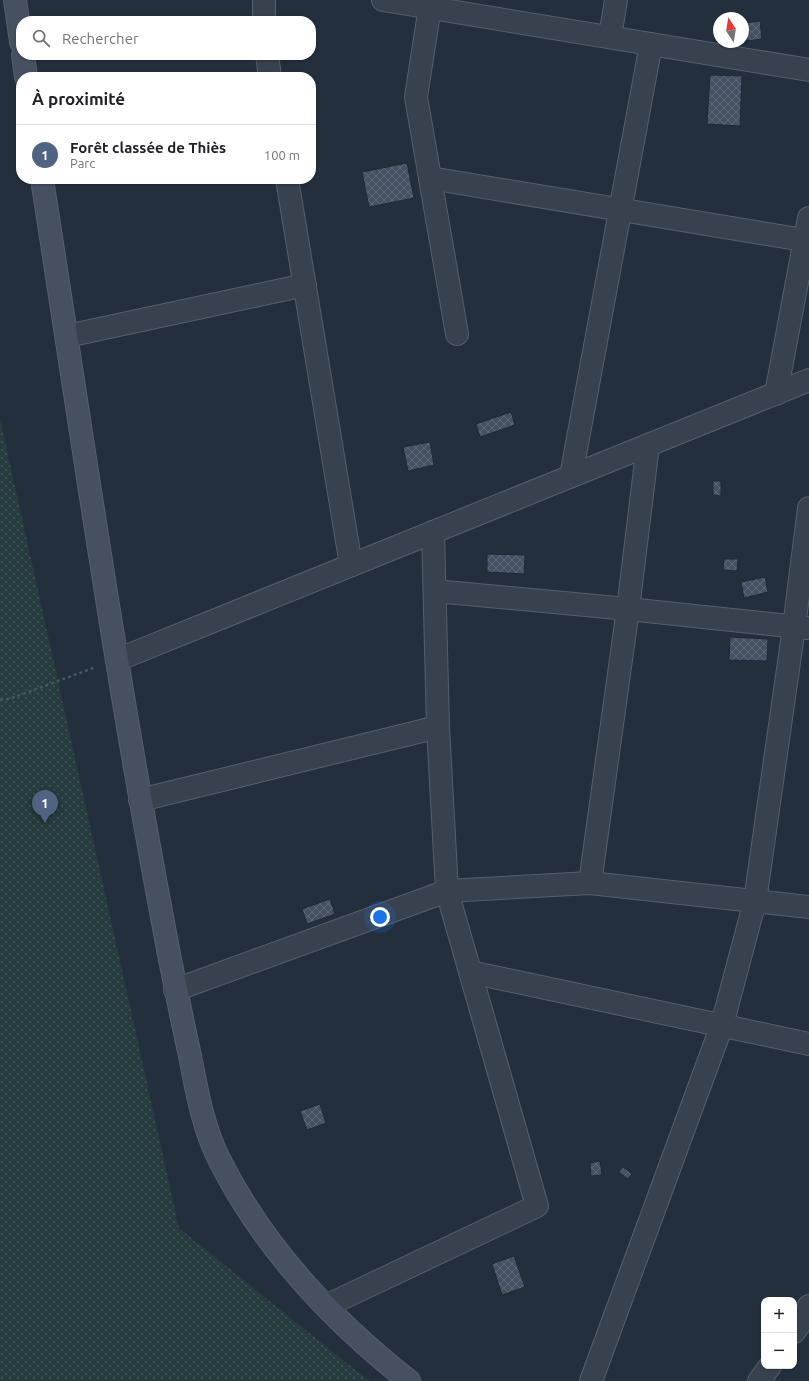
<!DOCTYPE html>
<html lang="fr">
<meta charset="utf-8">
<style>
body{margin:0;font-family:Ubuntu,sans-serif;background:#f2f2f2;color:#202124}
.controls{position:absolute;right:12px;bottom:12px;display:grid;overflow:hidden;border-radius:8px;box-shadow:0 1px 3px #0004}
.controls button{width:36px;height:36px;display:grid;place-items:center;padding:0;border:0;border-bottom:1px solid #e0e0e0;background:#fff;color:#202124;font:20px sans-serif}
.compass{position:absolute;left:713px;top:12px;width:36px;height:36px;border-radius:50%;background:#fff;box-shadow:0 1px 3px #0004;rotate:348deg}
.you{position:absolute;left:380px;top:917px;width:14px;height:14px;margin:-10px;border:3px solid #fff;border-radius:50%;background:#1a73e8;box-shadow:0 0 0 6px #1a73e833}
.badge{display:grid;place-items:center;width:26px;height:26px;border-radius:50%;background:#506383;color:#fff;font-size:13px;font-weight:700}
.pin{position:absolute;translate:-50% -33px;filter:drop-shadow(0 1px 2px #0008)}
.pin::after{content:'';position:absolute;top:21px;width:14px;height:12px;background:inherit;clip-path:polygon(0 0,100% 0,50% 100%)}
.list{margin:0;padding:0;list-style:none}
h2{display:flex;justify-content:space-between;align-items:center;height:52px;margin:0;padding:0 16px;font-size:17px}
h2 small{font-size:13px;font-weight:400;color:#757577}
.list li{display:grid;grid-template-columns:26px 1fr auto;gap:12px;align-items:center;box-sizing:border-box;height:60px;padding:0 16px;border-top:1px solid #e0e0e0}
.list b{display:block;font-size:15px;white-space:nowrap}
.list p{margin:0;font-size:13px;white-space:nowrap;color:#757577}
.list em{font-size:13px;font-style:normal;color:#757577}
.icon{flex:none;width:22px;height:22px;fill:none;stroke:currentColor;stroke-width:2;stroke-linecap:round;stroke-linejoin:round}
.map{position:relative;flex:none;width:809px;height:1381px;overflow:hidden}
.search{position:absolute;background:#fff;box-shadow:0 1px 3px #0004;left:16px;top:16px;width:300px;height:44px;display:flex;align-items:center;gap:10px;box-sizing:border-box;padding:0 14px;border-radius:16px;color:#757577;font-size:15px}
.panel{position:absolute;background:#fff;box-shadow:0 1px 3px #0004;left:16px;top:72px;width:300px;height:112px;border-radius:16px}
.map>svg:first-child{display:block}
</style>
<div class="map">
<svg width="809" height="1381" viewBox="0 0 809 1381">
<defs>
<pattern id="park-dots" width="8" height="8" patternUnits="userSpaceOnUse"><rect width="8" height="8" fill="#263c3f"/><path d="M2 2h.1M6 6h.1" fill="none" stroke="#435659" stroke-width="1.8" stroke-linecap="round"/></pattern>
<pattern id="building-cross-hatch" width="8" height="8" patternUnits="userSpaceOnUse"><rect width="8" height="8" fill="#455162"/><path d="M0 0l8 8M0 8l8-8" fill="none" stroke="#5d6877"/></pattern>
</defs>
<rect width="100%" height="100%" fill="#242f3e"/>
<path fill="url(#park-dots)" d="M0 419 179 1228 369 1381H0Z"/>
<g fill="url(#building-cross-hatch)" stroke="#1f2835">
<path d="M760 21 762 39 747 41 745 23Z"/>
<path d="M710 75 742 76 740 126 707 124Z"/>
<path d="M407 163 414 198 369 207 362 172Z"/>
<path d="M511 412 515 425 480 437 476 424Z"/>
<path d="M430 442 434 465 408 471 403 447Z"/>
<path d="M713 481H721V496L713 495Z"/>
<path d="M487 554 525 555 524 574 487 572Z"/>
<path d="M724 559H738L737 571 723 570Z"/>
<path d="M765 577 768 592 744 598 741 582Z"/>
<path d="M730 637 768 639 767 661 729 660Z"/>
<path d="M330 899 335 914 307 924 302 909Z"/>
<path d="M320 1104 326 1123 307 1130 300 1111Z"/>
<path d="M600 1161 602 1175 591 1176 590 1163Z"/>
<path d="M623 1167 632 1174 628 1179 619 1172Z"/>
<path d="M514 1256 525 1287 502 1295 492 1264Z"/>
</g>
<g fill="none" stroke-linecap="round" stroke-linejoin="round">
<defs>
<g id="street">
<path d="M264 0V21"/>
<path d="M383 0 809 70"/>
<path d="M431 0 416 97 457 334"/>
<path d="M610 37 616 0"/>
<path d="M267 55 270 77"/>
<path d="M430 178 809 241"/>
<path d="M287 179 351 565"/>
<path d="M67 336 305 285"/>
<path d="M776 394 809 218"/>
<path d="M571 476 651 44"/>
<path d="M435 591 628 609 808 628"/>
<path d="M117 660 809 380"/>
<path d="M140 800 438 727"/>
<path d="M590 883 628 609 648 445"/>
<path d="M470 972 809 1044"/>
<path d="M175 990 447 891 590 883 809 907"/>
<path d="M326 1306 537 1206 447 891 438 727 433 532"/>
<path d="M794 1332 807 1314 809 1306"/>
<path d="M591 1381 722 1025 755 901 794 627 809 508"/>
<path d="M759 1381 770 1366"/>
</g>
<g id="secondary">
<path d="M15 0 21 42"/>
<path d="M23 55 26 77"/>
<path d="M42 179C79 416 113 654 157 890 167 946 178 1001 190 1056 197 1092 203 1128 220 1161 264 1248 334 1322 409 1381"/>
</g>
</defs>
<use href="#street" stroke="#565f6c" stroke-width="24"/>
<use href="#secondary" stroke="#565f6c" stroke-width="24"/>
<path stroke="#44595c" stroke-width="2.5" stroke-dasharray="3 3" stroke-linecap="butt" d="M0 700 9 699 96 667"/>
<use href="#street" stroke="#38414e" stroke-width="22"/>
<use href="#secondary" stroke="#465061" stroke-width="22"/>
</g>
</svg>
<div class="controls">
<button>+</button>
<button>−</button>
</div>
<svg class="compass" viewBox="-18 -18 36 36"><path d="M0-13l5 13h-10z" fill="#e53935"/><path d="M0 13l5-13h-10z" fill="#757577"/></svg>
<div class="you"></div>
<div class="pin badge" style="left:45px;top:823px">1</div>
<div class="search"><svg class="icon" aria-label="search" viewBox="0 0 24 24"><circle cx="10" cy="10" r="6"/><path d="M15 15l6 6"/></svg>Rechercher</div>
<section class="panel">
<h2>À proximité<small></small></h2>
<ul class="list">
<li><span class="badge">1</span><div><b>Forêt classée de Thiès</b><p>Parc</p></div><em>100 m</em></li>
</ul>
</section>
</div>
